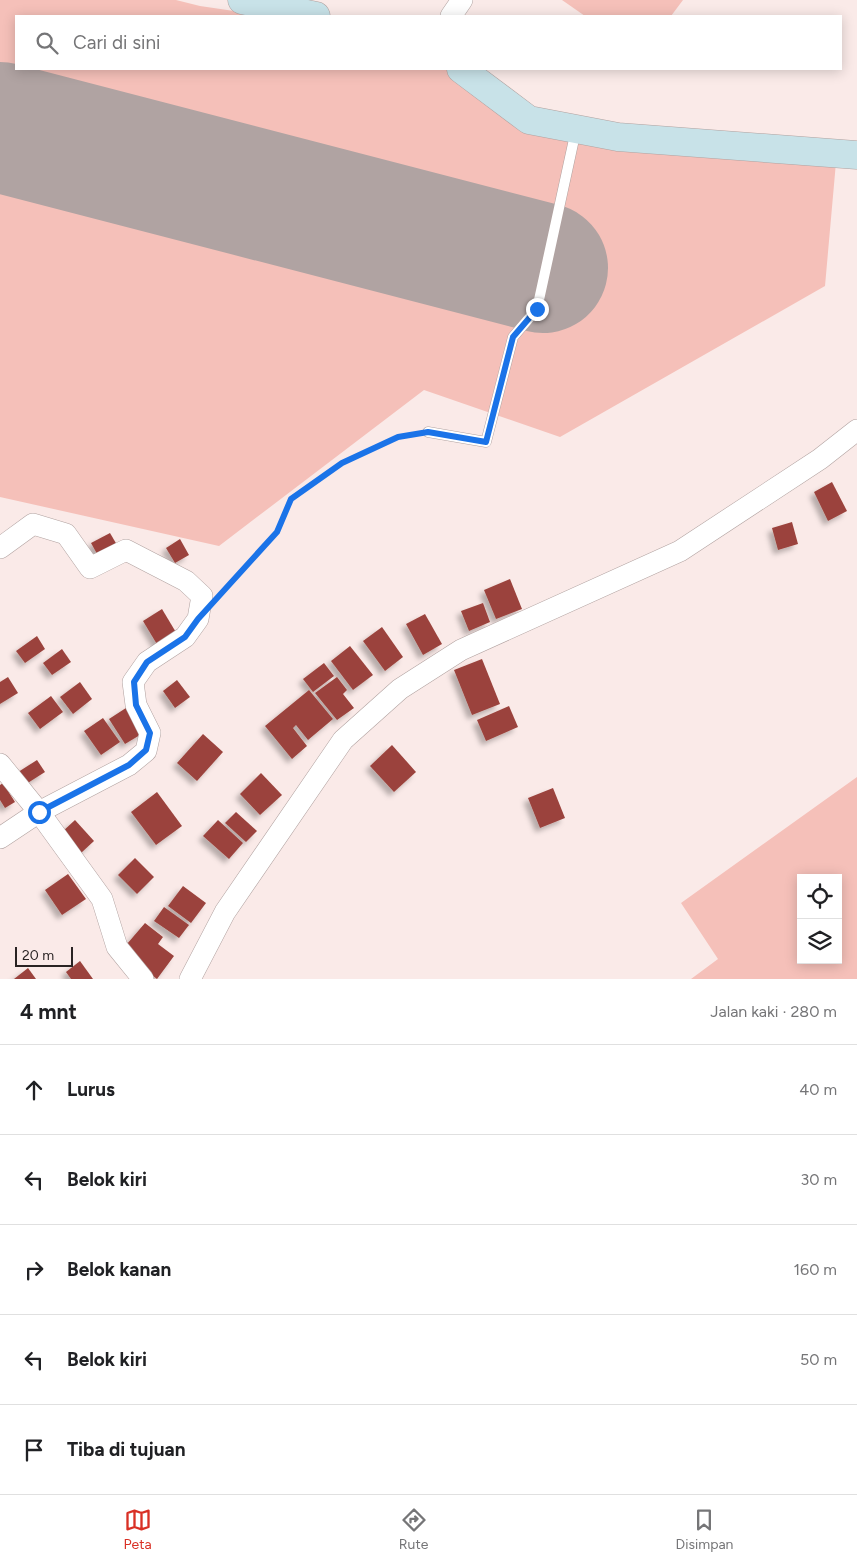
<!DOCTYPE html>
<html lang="id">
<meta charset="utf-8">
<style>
body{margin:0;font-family:Figtree,sans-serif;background:#f6f6f6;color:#202124}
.controls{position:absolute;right:15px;bottom:15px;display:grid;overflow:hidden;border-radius:0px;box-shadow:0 2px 12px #0003}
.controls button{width:45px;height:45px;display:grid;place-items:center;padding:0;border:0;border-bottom:1px solid #e0e0e0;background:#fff;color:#202124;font:25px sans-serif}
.scale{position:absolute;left:15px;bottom:12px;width:58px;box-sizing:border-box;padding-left:5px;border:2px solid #292323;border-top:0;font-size:14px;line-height:18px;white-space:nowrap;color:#292323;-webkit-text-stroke:4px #faeae8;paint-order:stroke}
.stop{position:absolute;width:15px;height:15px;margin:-11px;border:4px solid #1a73e8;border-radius:50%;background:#fff}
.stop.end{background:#1a73e8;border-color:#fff;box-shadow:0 1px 5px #0008}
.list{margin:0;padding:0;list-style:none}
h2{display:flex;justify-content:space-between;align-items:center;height:65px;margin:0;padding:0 20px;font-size:21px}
h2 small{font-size:16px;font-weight:400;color:#757577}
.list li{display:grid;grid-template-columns:32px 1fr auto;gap:15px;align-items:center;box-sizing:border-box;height:90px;padding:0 20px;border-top:1px solid #e0e0e0}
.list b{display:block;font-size:19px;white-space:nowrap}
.list em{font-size:16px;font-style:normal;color:#757577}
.icon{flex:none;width:28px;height:28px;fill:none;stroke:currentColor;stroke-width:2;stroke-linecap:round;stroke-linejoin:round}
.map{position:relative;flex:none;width:857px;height:979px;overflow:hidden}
.search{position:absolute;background:#fff;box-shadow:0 2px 12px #0003;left:15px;right:15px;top:15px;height:55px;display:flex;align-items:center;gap:12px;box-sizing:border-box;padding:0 18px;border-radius:0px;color:#757577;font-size:19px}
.sheet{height:515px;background:#fff}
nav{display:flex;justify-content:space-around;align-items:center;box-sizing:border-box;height:70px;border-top:1px solid #e0e0e0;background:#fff;font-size:14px;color:#757577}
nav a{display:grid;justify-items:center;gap:2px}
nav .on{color:#d93025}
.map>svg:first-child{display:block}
</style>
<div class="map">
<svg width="857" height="979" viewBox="0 0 857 979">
<defs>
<filter id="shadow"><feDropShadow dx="-4.5" dy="4.5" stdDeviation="2.5" flood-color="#0004"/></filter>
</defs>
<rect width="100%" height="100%" fill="#faeae8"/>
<g fill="#f5c0b9" fill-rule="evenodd">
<path d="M0 0H176L200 6 267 16H16V69H466L549 128 837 151 825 286 560 437 424 390 219 546 0 497V178L74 197 82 171 421 258 430 289 530 314 556 216 457 190 434 211 94 124 101 97 0 72Z"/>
<path d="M562 0H683L671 16H585Z"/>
<path d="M857 777V979H691L718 959 681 903ZM801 878H838V960H801Z"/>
</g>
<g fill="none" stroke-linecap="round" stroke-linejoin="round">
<path stroke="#b0a3a2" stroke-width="130" d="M0 127 543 268"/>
</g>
<g fill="#9b433c" filter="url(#shadow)">
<path d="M832 482 847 511 828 521 814 492Z"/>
<path d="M792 522 798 544 778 550 772 528Z"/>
<path d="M110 533 120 550 101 561 91 543Z"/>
<path d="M180 539 189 555 175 563 166 548Z"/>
<path d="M510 579 522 609 496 619 484 590Z"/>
<path d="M483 603 490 622 469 631 461 611Z"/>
<path d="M162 609 180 639 161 651 143 621Z"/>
<path d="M425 614 442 644 423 655 406 624Z"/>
<path d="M382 627 403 657 385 671 363 641Z"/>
<path d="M37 636 45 649 25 663 16 651Z"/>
<path d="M350 646 373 675 353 690 331 661Z"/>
<path d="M62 649 71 662 52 675 43 663Z"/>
<path d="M482 659 500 704 472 715 454 670Z"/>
<path d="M324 663 334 676 313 692 303 679Z"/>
<path d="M8 677 18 693 0 704V682Z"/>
<path d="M337 677 347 690 343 694 354 708 337 720 315 693Z"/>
<path d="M177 680 190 697 175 708 163 691Z"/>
<path d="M80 682 92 699 73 714 60 697Z"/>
<path d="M309 690 333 719 308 740 296 725 293 728 307 746 292 759 265 726Z"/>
<path d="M51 696 63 712 40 729 28 713Z"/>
<path d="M129 706 145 732 125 744 109 719Z"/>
<path d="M509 706 518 727 486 741 477 720Z"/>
<path d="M103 718 120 742 101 755 84 731Z"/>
<path d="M203 734 223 752 197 781 177 763Z"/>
<path d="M392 745 416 772 394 792 370 766Z"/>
<path d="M37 760 45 772 23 786 15 774Z"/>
<path d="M261 773 282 795 260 815 240 794Z"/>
<path d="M3 783 15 802 5 808 0 800V785Z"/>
<path d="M553 788 565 818 540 828 528 798Z"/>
<path d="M157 792 182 826 156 845 131 812Z"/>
<path d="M236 812 257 831 246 842 225 823Z"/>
<path d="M75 820 94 841 81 853 62 832Z"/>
<path d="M218 820 243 843 229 859 203 836Z"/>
<path d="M135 858 154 877 137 894 118 875Z"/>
<path d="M68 874 86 899 62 915 45 890Z"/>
<path d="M183 886 206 903 191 923 168 906Z"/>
<path d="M164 907 189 925 179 938 154 921Z"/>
<path d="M145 923 163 937 158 944 174 956 157 979 121 951Z"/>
<path d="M80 961 93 979H71L66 972Z"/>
<path d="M28 968 36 979H14Z"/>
</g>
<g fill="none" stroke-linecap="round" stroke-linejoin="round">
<defs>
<path id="lane" d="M428 432 486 442 513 337 537 309 576 130"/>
<g id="street">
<path d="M451 16 462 0"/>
<path d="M0 548 33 524 66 534 90 568 126 550 186 581 202 596 198 619 185 637 147 662 133 682 136 705 150 733 146 751 129 765 39 812 0 838"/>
<path d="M0 764 39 812 102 899 117 947 143 979"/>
<path d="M190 979 225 912 343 740 400 689 461 650 680 551 820 459 857 430"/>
</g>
<g id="secondary">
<path d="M242 0 316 16"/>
<path d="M461 69 529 120 618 137 857 155"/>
</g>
</defs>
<use href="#lane" stroke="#b1a2a0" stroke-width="11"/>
<use href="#street" stroke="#b1a2a0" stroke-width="22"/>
<use href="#secondary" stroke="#b1a2a0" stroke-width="29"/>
<path stroke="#897e7d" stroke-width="3" stroke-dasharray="4 4" stroke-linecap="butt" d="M221 594 277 532 291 499 342 463 398 437 415 434"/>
<use href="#lane" stroke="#fff" stroke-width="10"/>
<use href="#street" stroke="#fff" stroke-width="21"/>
<use href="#secondary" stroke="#c8e2e8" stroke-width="28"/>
</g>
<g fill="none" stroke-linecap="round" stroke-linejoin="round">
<path stroke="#1a73e8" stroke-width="6" d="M39 812 129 765 146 750 150 733 136 705 134 682 147 662 185 637 198 619 277 532 291 499 342 463 398 437 428 432 486 442 513 337 537 309"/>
</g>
</svg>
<div class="controls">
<button><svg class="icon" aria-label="locate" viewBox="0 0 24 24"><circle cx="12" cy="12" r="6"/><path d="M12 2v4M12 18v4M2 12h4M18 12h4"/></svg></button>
<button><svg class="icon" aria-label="layers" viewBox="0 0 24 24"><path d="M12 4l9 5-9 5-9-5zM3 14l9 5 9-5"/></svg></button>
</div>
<div class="scale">20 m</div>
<div class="stop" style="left:39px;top:812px"></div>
<div class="stop end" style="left:537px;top:309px"></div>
<div class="search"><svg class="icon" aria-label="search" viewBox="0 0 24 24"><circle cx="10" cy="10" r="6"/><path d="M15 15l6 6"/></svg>Cari di sini</div>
</div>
<section class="sheet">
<h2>4 mnt<small>Jalan kaki · 280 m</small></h2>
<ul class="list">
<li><svg class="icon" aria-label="ahead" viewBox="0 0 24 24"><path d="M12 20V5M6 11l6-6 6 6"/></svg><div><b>Lurus</b></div><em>40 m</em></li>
<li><svg class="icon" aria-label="left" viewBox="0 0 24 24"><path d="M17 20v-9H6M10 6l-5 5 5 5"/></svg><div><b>Belok kiri</b></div><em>30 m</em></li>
<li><svg class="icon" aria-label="right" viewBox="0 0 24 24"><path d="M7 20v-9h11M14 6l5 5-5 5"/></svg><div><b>Belok kanan</b></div><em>160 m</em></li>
<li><svg class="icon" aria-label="left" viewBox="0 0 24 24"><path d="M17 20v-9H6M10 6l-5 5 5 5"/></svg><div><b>Belok kiri</b></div><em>50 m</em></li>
<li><svg class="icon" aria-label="arrive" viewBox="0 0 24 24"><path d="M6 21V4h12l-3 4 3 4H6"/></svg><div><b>Tiba di tujuan</b></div></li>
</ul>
</section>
<nav>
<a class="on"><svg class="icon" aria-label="map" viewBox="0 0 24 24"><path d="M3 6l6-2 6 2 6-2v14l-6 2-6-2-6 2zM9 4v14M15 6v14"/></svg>Peta</a>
<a><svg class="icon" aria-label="directions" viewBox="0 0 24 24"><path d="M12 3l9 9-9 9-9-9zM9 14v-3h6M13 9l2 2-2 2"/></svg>Rute</a>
<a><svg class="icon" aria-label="saved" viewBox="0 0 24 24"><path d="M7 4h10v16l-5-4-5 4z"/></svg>Disimpan</a>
</nav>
